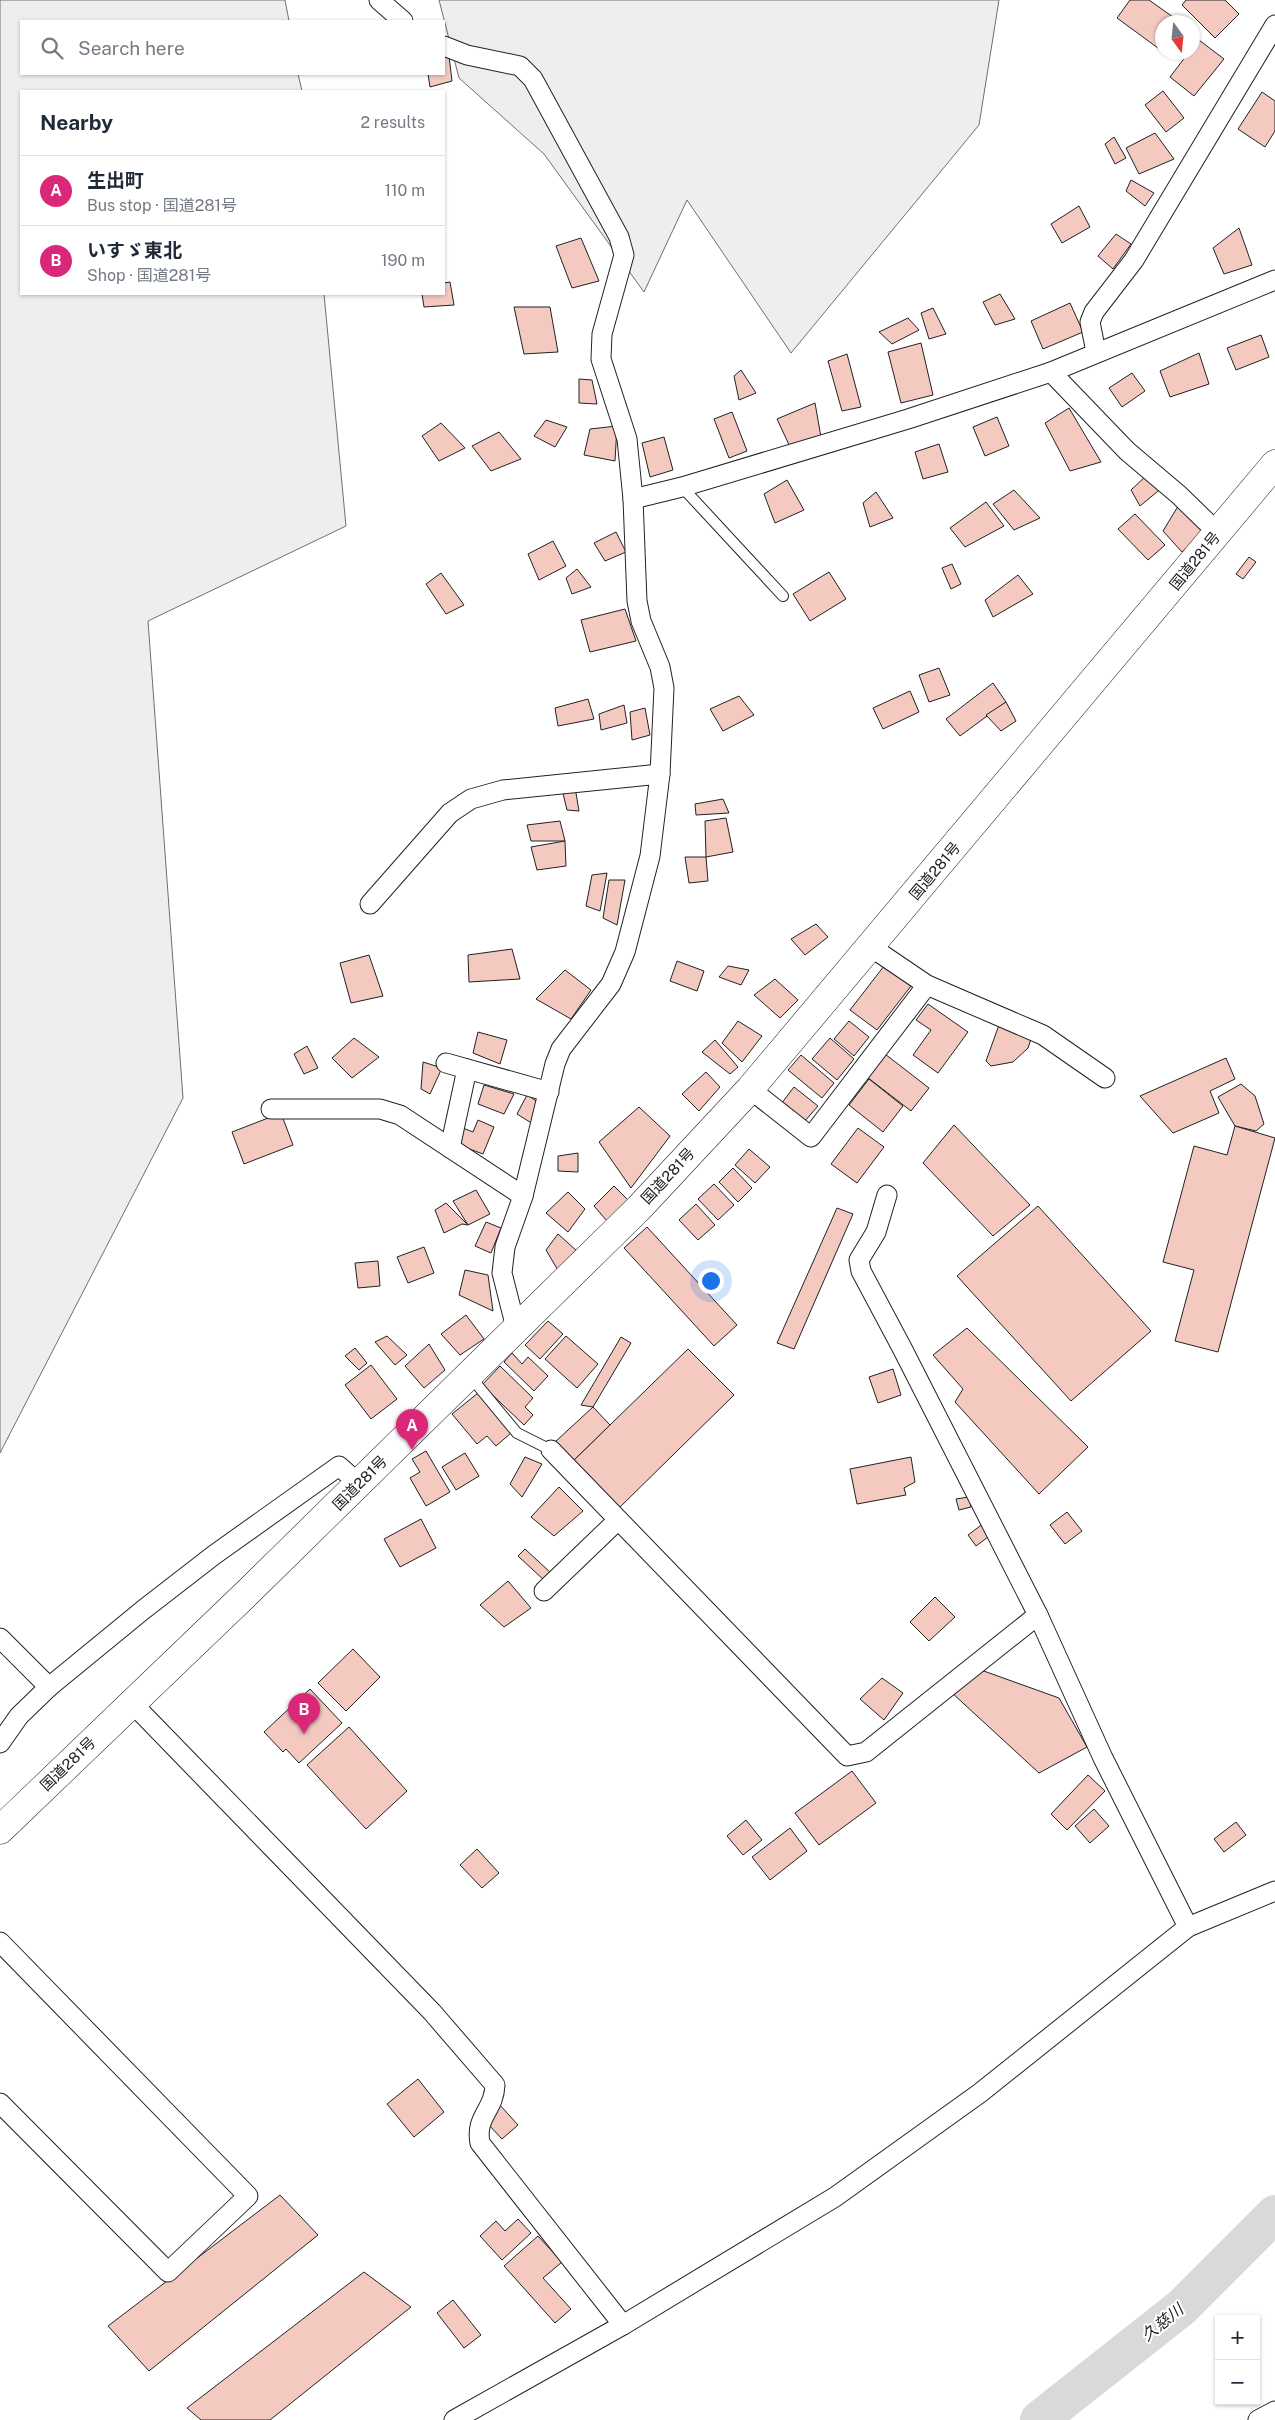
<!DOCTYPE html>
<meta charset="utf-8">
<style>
body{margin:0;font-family:"Public Sans","Noto Sans JP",sans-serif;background:#f6f6f7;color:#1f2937}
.controls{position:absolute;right:15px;bottom:15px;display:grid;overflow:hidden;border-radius:0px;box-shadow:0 1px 4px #0004}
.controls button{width:45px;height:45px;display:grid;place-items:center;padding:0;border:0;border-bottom:1px solid #e0e1e3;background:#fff;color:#1f2937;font:25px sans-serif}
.compass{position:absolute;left:1155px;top:15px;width:45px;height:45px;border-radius:50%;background:#fff;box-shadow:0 1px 4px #0004;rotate:165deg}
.you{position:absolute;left:710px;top:1280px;width:18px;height:18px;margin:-12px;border:4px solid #fff;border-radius:50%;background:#1a73e8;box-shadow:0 0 0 8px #1a73e833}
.badge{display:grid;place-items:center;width:32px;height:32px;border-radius:50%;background:#db2777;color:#fff;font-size:16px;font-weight:700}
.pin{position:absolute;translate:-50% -41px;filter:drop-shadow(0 1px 2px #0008)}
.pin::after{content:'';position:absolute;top:26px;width:18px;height:15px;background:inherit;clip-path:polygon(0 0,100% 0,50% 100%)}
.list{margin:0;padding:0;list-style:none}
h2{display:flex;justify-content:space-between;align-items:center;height:65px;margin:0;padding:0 20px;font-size:21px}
h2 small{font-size:16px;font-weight:400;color:#747a83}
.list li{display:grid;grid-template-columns:32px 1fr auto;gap:15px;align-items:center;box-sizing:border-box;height:70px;padding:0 20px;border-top:1px solid #e0e1e3}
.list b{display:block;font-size:19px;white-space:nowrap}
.list p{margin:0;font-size:16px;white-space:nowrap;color:#747a83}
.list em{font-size:16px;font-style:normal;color:#747a83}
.icon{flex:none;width:28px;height:28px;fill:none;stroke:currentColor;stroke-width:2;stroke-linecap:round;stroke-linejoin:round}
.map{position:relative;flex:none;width:1275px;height:2420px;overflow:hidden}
.search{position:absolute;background:#fff;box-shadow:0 1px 4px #0004;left:20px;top:20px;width:425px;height:55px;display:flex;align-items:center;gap:12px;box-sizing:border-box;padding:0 18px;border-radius:0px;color:#747a83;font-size:19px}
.panel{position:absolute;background:#fff;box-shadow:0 1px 4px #0004;left:20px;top:90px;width:425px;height:205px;border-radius:0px}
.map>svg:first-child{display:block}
</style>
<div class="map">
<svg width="1275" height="2420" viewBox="0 0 1275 2420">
<rect width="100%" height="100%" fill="#fff"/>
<g fill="#eee" stroke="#6f6f6f">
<path d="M0 0H285L289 21H21V74H298L302 91H21V294H324L346 526 148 621 183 1098 0 1453Z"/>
<path d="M439 0H999L979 125 791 353 687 200 644 292 544 154 459 78Z"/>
</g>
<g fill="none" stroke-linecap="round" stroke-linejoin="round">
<path stroke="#d9d9d9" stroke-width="38" d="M1039 2420 1182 2307 1275 2214"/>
</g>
<g fill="#f3c9c0" stroke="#222">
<path d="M1130 0H1149L1180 22H1162V51L1117 18Z"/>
<path d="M1186 0H1225L1239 14 1215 38 1182 5Z"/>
<path d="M1199 40 1224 59 1194 96 1170 77 1189 52H1192V49Z"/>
<path d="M1165 52H1179L1174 59Z"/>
<path d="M449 56 452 81 430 87 428 74H444V58Z"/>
<path d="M1163 91 1184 118 1166 132 1145 105Z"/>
<path d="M1262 92 1275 101V131L1265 147 1238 129Z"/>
<path d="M1155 133 1174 159 1139 174 1126 148Z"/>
<path d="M1114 137 1126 158 1115 164 1105 144Z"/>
<path d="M1131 180 1154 193 1145 206 1126 191Z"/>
<path d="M1079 206 1090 227 1062 243 1051 224Z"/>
<path d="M1239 228 1252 265 1224 274 1213 248Z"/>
<path d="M1116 234 1131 244 1113 269 1098 256Z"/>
<path d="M581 238 599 281 572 288 556 246Z"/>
<path d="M450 282 454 305 424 307 422 294H444V283Z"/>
<path d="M1000 294 1015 319 995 325 983 302Z"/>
<path d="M1070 303 1083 332 1043 349 1031 321Z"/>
<path d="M514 307H550L558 352 524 354Z"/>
<path d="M933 308 946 334 929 339 921 313Z"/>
<path d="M908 318 919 330 892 344 879 332Z"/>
<path d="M1261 335 1269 357 1236 370 1227 348Z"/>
<path d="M921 343 933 395 901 403 888 352Z"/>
<path d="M1199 353 1209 384 1170 397 1160 371Z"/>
<path d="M847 354 861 407 842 411 828 361Z"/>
<path d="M741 370 756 393 739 400 734 376Z"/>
<path d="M1132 373 1145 391 1122 407 1109 388Z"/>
<path d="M579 379 592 380 597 404 579 403Z"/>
<path d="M815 403 821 437 791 449 777 419Z"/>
<path d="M1069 408 1101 462 1070 471 1045 423Z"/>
<path d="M732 412 747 451 729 458 714 419Z"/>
<path d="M997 417 1009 446 985 456 973 427Z"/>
<path d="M546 420 567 427 555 447 534 436Z"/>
<path d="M441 423 465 448 439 461 422 436Z"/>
<path d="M617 426 615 461 584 455 590 429Z"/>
<path d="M499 432 521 459 491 471 472 446Z"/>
<path d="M664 437 673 470 650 477 642 443Z"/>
<path d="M939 444 948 472 923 479 915 452Z"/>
<path d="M1148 474 1163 487 1140 506 1131 490Z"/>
<path d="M787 480 804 510 775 523 764 494Z"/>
<path d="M1014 490 1040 518 1014 530 993 504Z"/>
<path d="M876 492 893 518 870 527 863 503Z"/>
<path d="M986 502 1004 526 965 547 950 528Z"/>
<path d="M1180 503 1206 530 1182 552 1163 531Z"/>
<path d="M1135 514 1165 545 1148 560 1118 529Z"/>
<path d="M616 532 626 552 605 561 594 543Z"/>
<path d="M553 541 566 566 539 580 528 554Z"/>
<path d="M1249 557 1256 562 1243 579 1236 574Z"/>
<path d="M952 564 961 584 951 589 942 568Z"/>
<path d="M577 569 591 587 572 594 566 578Z"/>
<path d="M829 572 846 599 810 621 793 594Z"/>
<path d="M441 573 464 605 446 614 426 584Z"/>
<path d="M1018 575 1033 594 993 617 985 600Z"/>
<path d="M625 609 636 641 590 652 581 620Z"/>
<path d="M939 668 950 695 929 702 919 675Z"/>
<path d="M993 683 1006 702 960 736 946 719Z"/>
<path d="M910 691 919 712 883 729 873 708Z"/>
<path d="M739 696 754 715 723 731 710 709Z"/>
<path d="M588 699 594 719 558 726 555 708Z"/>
<path d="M1006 702 1016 721 1001 731 986 715Z"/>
<path d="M624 705 627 723 601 730 599 714Z"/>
<path d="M645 708 650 735 632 740 630 712Z"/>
<path d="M561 785 575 787 579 811 567 810Z"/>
<path d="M723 799 729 813 696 815 695 804Z"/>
<path d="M726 818 733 852 706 857 705 821Z"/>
<path d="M560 821 565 841H531L527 825Z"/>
<path d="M565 841 566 866 537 870 531 847Z"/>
<path d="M685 857H706L708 881 689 883Z"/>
<path d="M607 873 600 911 586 906 592 875Z"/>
<path d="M609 880H625L617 925 603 918Z"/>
<path d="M816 924 828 937 805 955 791 939Z"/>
<path d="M512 949 520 979 469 982 468 955Z"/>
<path d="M369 955 383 996 351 1003 340 963Z"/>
<path d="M677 961 704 971 697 991 670 981Z"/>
<path d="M728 966 749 970 741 985 719 977Z"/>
<path d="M884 966 911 986 877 1030 850 1010Z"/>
<path d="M565 970 591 990 571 1019 536 999Z"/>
<path d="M775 979 798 1000 780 1018 754 995Z"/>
<path d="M928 1004 968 1032 938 1073 913 1055 931 1030 916 1020Z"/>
<path d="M738 1021 762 1036 742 1062 722 1043Z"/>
<path d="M849 1021 869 1037 854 1056 834 1039Z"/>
<path d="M999 1025 1032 1036 1028 1048 1013 1062 991 1066 986 1061Z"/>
<path d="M478 1032 507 1040 500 1064 473 1053Z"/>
<path d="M354 1038 379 1057 352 1078 332 1058Z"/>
<path d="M830 1038 854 1059 837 1080 812 1059Z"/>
<path d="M715 1040 738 1067 730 1074 702 1052Z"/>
<path d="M307 1046 318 1068 304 1074 294 1054Z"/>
<path d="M885 1054 929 1088 911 1111 867 1077Z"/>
<path d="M801 1055 834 1083 822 1098 788 1070Z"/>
<path d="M1226 1058 1235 1079 1210 1091 1219 1113 1173 1133 1140 1096Z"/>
<path d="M423 1062 442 1068 430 1094 421 1089Z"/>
<path d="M706 1072 720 1087 699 1111 682 1094Z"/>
<path d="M869 1079 903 1106 883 1132 849 1105Z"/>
<path d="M1241 1084 1255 1096 1264 1124 1256 1131 1235 1126 1218 1097Z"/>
<path d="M484 1085 514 1094 504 1114 478 1104Z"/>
<path d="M794 1087 818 1106 804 1122 781 1104Z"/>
<path d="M527 1095 543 1105 533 1124 517 1114Z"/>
<path d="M639 1107 670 1136 631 1188 599 1142Z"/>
<path d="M281 1113 293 1145 244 1164 232 1132Z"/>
<path d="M478 1120 494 1127 483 1154 456 1144 463 1128 473 1132Z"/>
<path d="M954 1125 1030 1205 993 1236 923 1163Z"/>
<path d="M1235 1126 1275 1138 1218 1352 1175 1341 1194 1270 1163 1262 1194 1146 1227 1155Z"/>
<path d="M858 1128 884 1147 857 1183 831 1164Z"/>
<path d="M749 1149 770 1167 755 1183 735 1165Z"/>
<path d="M578 1153V1172L558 1171V1156Z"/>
<path d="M733 1168 752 1188 738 1202 719 1182Z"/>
<path d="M714 1184 734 1205 718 1220 698 1199Z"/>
<path d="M614 1186 629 1201 607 1221 594 1206Z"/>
<path d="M476 1190 490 1214 468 1225 453 1201Z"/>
<path d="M568 1192 585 1209 568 1232 546 1213Z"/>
<path d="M446 1203 468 1225 462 1224 444 1233 435 1210Z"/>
<path d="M696 1204 715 1225 698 1240 679 1220Z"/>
<path d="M1038 1206 1151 1331 1071 1401 957 1276Z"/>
<path d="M837 1208 853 1214 794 1349 777 1343Z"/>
<path d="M486 1222 501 1228 491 1253 475 1246Z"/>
<path d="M647 1227 737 1325 714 1346 624 1248Z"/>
<path d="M558 1234 577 1251 559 1272 546 1250Z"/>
<path d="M424 1247 434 1273 408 1283 397 1257Z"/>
<path d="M378 1261 380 1286 358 1288 355 1263Z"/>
<path d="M465 1270 488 1275 493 1311 459 1295Z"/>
<path d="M466 1315 484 1339 460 1355 441 1334Z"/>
<path d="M548 1321 563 1334 540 1359 525 1345Z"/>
<path d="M967 1328 1088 1447 1039 1494 955 1402 963 1389 933 1355Z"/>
<path d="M387 1336 407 1355 395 1365 375 1342Z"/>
<path d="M566 1336 598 1364 577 1388 545 1359Z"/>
<path d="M621 1337 631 1343 593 1407 581 1405Z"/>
<path d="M429 1344 445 1370 424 1388 405 1366Z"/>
<path d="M355 1348 367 1363 359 1370 345 1356Z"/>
<path d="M688 1349 734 1395 618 1509 573 1461Z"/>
<path d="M512 1353 522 1364 528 1357 548 1376 534 1391 504 1362Z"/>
<path d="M371 1365 397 1399 371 1419 345 1385Z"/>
<path d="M500 1366 533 1398 525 1407 533 1415 524 1425 482 1385Z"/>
<path d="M893 1369 901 1395 878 1403 869 1377Z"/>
<path d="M478 1393 511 1433 496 1446 487 1436 477 1444 452 1414Z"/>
<path d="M593 1407 610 1425 573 1461 555 1442Z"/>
<path d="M426 1451 450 1492 426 1506 410 1478 420 1472 412 1459Z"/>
<path d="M465 1453 479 1476 456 1490 442 1467Z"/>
<path d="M525 1457 542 1464 522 1497 510 1484Z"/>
<path d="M911 1457 915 1482 904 1488 906 1495 857 1504 850 1469Z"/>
<path d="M559 1487 583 1511 554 1536 531 1517Z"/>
<path d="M969 1497 971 1507 959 1510 956 1499Z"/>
<path d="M1067 1512 1082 1531 1065 1544 1050 1525Z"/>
<path d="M421 1519 436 1548 400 1567 384 1539Z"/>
<path d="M984 1523 992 1534 976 1546 968 1535Z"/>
<path d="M525 1549 551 1573 545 1581 518 1556Z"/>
<path d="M508 1581 531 1608 504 1627 480 1605Z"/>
<path d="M935 1597 955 1617 929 1641 910 1622Z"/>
<path d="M353 1649 380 1677 346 1711 318 1683Z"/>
<path d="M981 1670 1059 1698 1087 1747 1039 1773 951 1692Z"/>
<path d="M882 1678 903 1693 884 1720 860 1699Z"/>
<path d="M310 1689 342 1723 299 1763 286 1749 283 1752 264 1732Z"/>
<path d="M349 1727 407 1791 366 1829 307 1765Z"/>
<path d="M852 1771 876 1803 819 1845 795 1813Z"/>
<path d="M1088 1775 1105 1791 1067 1830 1051 1814Z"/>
<path d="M1094 1809 1109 1826 1090 1843 1075 1826Z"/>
<path d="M746 1820 762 1840 743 1855 727 1836Z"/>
<path d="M1236 1822 1246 1835 1224 1852 1214 1839Z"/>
<path d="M790 1828 807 1851 770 1880 752 1857Z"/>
<path d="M477 1849 499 1873 482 1888 460 1865Z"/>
<path d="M418 2079 444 2112 414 2137 387 2104Z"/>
<path d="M499 2104 518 2125 502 2139 488 2124Z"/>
<path d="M280 2195 318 2235 149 2371 108 2326Z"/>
<path d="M518 2219 531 2233 502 2260 480 2236 496 2221 505 2231Z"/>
<path d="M538 2236 562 2262 543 2278 571 2309 555 2323 504 2266Z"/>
<path d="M364 2272 411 2307 270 2420H201L187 2408Z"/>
<path d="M453 2300 481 2335 464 2348 437 2313Z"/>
</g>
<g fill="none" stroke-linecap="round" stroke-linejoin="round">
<defs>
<g id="lane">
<path d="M682 487 783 596"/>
<path d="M469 1375 517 1433 551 1450"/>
</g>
<g id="street">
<path d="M379 0 403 21"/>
<path d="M444 46 467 55 520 66 533 79 619 237 624 255 602 334 601 359 627 439 633 499 637 601 641 621 660 667 664 688 660 774 650 856 625 952 611 984 561 1049 555 1064 523 1196 505 1247 502 1273 516 1328"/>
<path d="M1096 352 1090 322 1094 312 1134 260 1275 25"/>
<path d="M1051 372 1127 451 1179 495 1218 533"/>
<path d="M633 499 682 487 908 419 1051 372 1275 280"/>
<path d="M370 904 450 813 471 799 503 790 660 774"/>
<path d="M871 947 927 985 1043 1035 1105 1078"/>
<path d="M446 1063 549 1092"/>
<path d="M750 1089 811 1137 927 985"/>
<path d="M271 1109H380L400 1115 523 1196"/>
<path d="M450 1148 467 1069"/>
<path d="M887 1195 876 1232 859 1260 861 1271 902 1348 1038 1615 1103 1758 1188 1927"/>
<path d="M551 1450 847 1756 866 1752 1038 1615"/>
<path d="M544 1591 618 1520"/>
<path d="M0 1638 49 1687"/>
<path d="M132 1703 432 2012 495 2085C494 2111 475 2116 480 2143L623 2325"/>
<path d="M0 1743 19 1716 49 1687 143 1610 214 1555 339 1466 359 1484"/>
<path d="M0 1942 248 2196 168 2272 0 2103"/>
<path d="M454 2420 623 2325 835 2197 980 2093 1188 1927 1275 1891"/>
<path d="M1258 2420 1275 2411"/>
</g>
<path id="highway" d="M0 1830 249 1591 639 1208 750 1089 1275 464"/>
</defs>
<use href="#lane" stroke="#222" stroke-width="12"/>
<use href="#street" stroke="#222" stroke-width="21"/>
<use href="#highway" stroke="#222" stroke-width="29"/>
<use href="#lane" stroke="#fff" stroke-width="10"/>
<use href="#street" stroke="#fff" stroke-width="19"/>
<use href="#highway" stroke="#fff" stroke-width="28"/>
</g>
<g text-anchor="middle" stroke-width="4" stroke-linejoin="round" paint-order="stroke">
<g font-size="15" fill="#222" stroke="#fff">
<text transform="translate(1195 561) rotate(-51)" y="5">国道281号</text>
<text transform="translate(935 871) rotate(-50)" y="5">国道281号</text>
<text transform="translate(668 1176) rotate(-47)" y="5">国道281号</text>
<text transform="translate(360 1483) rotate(-45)" y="5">国道281号</text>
<text transform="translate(68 1764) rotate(-44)" y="5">国道281号</text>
</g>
<g font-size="16" font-style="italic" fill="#222" stroke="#fff">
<text transform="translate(1162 2322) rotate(-39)" y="6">久慈川</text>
</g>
</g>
</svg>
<div class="controls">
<button>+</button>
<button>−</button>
</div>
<svg class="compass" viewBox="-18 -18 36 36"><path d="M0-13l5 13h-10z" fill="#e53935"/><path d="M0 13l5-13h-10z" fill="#747a83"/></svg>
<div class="you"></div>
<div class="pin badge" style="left:412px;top:1450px">A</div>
<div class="pin badge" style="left:304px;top:1734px">B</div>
<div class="search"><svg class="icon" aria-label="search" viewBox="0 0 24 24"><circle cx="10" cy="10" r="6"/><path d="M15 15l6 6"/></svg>Search here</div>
<section class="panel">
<h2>Nearby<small>2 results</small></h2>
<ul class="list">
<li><span class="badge">A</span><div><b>生出町</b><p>Bus stop · 国道281号</p></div><em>110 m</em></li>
<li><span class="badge">B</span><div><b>いすゞ東北</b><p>Shop · 国道281号</p></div><em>190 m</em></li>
</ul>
</section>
</div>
